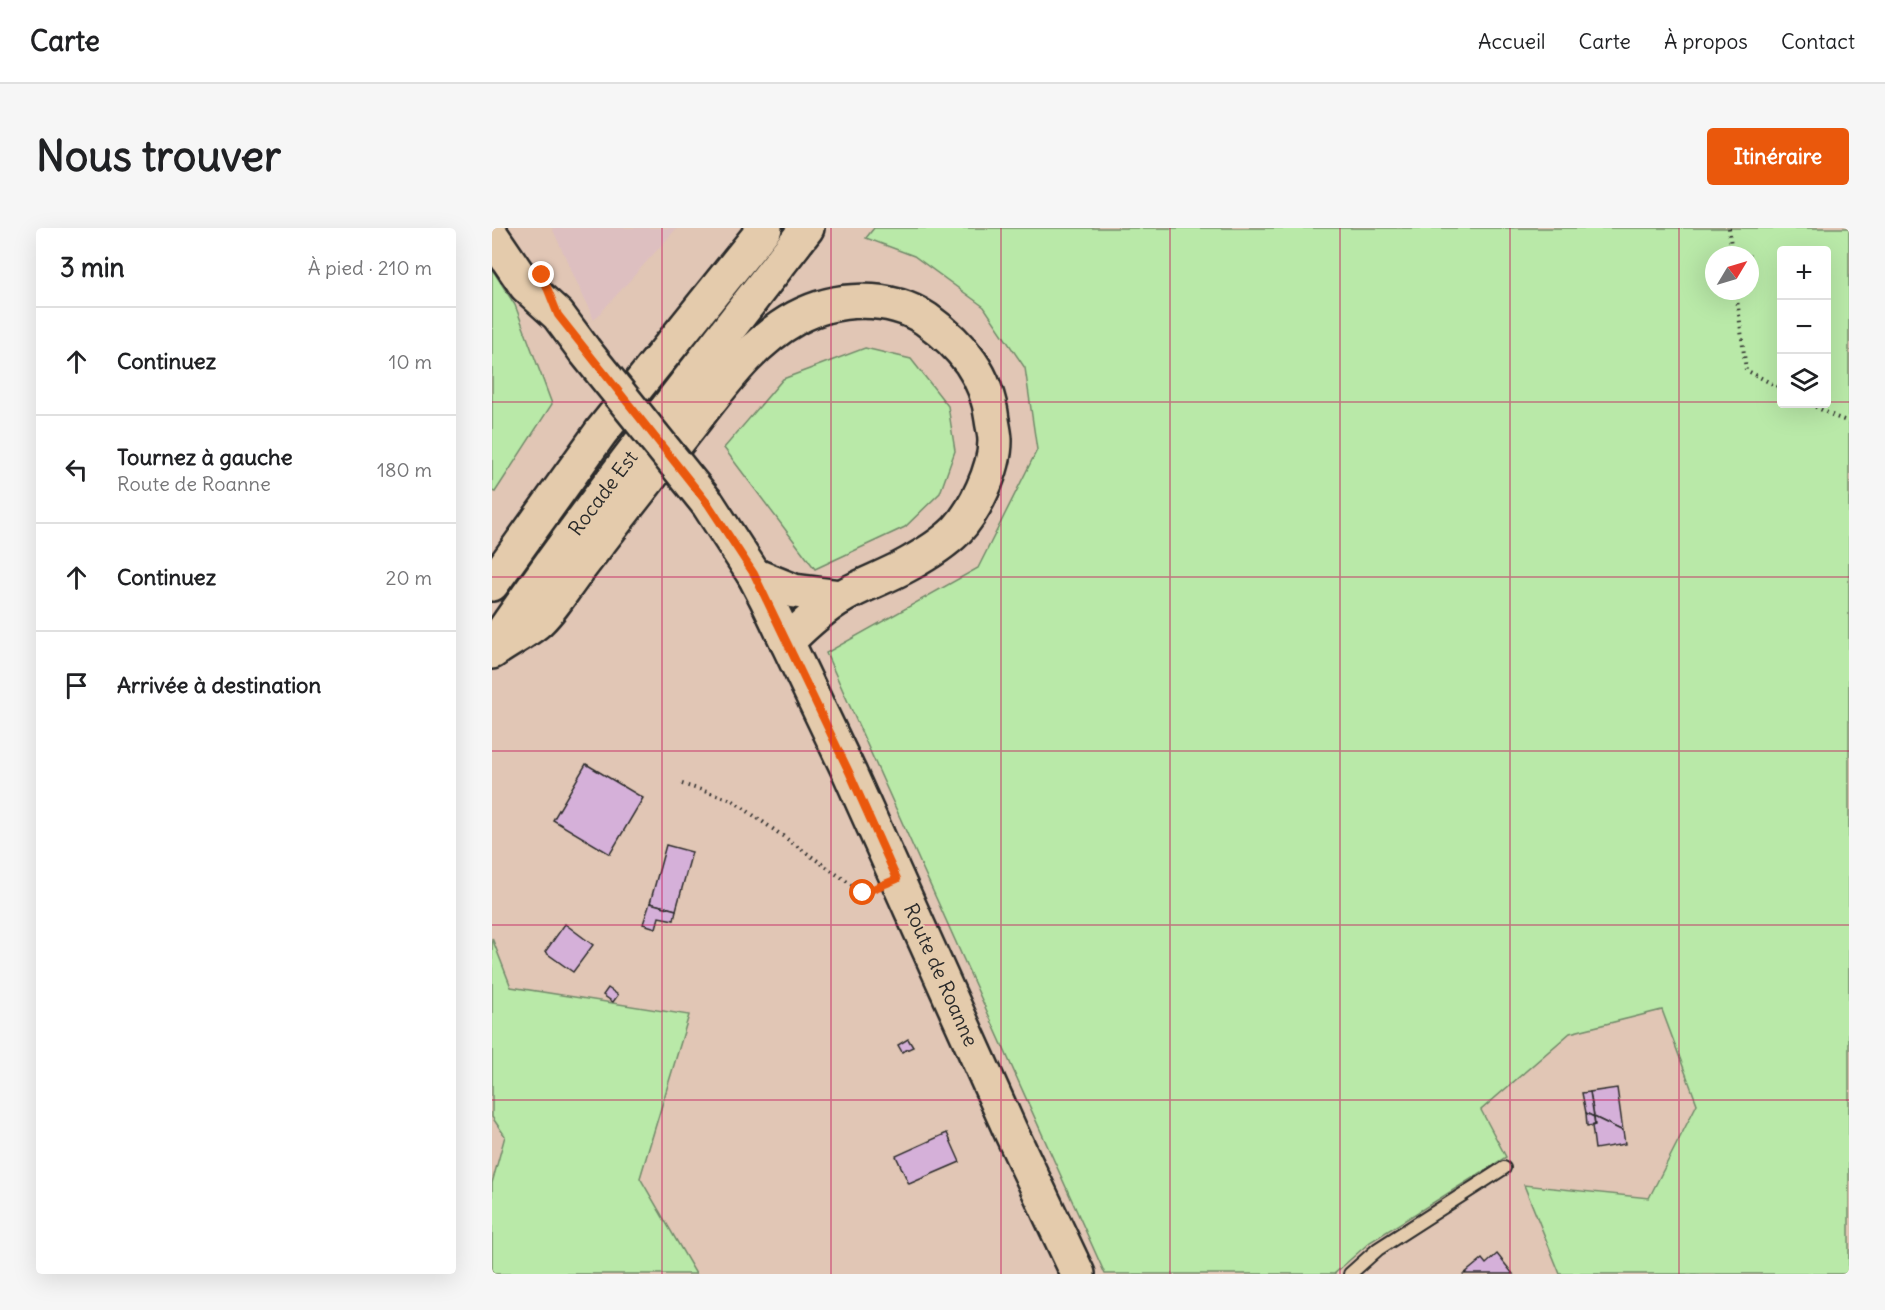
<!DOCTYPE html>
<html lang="fr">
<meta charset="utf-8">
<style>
body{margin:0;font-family:Delius,sans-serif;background:#f6f6f6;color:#202124}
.controls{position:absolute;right:18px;top:18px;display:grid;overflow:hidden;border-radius:6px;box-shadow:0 6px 24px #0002}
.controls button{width:54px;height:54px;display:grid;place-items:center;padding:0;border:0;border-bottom:2px solid #e0e0e0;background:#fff;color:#202124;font:30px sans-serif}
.compass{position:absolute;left:1213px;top:18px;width:54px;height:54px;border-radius:50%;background:#fff;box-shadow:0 6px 24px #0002;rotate:52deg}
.stop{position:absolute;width:18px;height:18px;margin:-14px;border:4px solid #ea580c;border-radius:50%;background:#fff}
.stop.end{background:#ea580c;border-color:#fff;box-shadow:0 2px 6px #0008}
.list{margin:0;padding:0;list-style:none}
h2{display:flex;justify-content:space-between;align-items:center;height:78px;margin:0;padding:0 24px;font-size:26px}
h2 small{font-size:20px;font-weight:400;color:#757577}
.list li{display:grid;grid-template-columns:39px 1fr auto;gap:18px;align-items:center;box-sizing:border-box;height:108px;padding:0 24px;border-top:2px solid #e0e0e0}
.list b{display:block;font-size:22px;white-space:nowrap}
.list p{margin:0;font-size:20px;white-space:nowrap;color:#757577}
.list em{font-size:20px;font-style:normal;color:#757577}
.icon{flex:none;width:33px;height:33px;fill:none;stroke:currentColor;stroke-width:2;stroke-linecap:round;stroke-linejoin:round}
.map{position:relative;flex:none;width:1357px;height:1046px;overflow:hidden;border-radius:6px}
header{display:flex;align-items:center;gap:36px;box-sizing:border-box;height:84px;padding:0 30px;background:#fff;border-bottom:2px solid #e0e0e0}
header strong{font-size:28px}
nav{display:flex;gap:33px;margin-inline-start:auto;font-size:21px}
.intro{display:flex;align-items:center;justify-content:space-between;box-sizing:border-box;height:144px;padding:0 36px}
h1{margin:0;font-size:42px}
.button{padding:15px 27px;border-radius:6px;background:#ea580c;color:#fff;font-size:21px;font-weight:700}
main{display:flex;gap:36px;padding:0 36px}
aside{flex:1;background:#fff;border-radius:6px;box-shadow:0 6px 24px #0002}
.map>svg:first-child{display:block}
</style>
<header>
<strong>Carte</strong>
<nav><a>Accueil</a><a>Carte</a><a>À propos</a><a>Contact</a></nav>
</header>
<div class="intro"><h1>Nous trouver</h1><a class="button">Itinéraire</a></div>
<main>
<aside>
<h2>3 min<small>À pied · 210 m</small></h2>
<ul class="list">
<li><svg class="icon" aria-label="ahead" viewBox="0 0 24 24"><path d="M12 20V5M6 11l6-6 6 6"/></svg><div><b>Continuez</b></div><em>10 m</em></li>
<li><svg class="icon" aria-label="left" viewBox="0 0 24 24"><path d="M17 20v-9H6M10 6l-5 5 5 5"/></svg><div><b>Tournez à gauche</b><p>Route de Roanne</p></div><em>180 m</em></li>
<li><svg class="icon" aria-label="ahead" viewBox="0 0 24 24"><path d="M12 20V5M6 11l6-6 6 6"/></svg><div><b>Continuez</b></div><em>20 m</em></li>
<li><svg class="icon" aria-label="arrive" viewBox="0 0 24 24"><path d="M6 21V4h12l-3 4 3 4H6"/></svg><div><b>Arrivée à destination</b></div></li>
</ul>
</aside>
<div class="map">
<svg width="1357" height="1046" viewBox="0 0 1357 1046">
<rect width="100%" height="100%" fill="#e1c6b5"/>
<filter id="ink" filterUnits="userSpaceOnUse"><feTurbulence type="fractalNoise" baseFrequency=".0167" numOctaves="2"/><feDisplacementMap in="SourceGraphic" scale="12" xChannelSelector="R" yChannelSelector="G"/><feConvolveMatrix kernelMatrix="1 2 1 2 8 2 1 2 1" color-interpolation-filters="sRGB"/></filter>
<g filter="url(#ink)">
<path fill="#ddbfc0" d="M60 0H185L102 92Z"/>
<g fill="#b9e9a8" stroke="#728a6a" stroke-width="1.5" fill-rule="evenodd">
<path d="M382 0H1357V1046H1068L1032 957 1157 970 1205 876 1170 782 1078 805 989 882 1014 929 878 1014 842 1046H613L334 425 486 340 545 222 533 140 492 79 422 28 374 10ZM1290 22H1334V176H1290ZM1222 27H1258V63H1222Z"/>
<path d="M0 41 23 77 60 176 3 264 0 263Z"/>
<path d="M373 120 419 131 456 178 463 223 448 265 413 299 323 341 232 220 291 151Z"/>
<path d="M0 710 19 759 197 787 148 950 204 1046H0V955L13 908 0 889Z"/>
</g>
<g fill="#d5b0d9" stroke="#2b2b2b" stroke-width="1.5">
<path d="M94 536 151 570 118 626 61 592Z"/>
<path d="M174 617 200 624 184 682 158 675Z"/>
<path d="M158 675 184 682 182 692 167 689 164 700 151 696Z"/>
<path d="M73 696 101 717 81 744 53 724Z"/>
<path d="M116 760 126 767 121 774 111 767Z"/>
<path d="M416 811 421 819 410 824 406 817Z"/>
<path d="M1125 860 1131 903 1102 889 1098 864Z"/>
<path d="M1098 864 1102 889 1094 885 1090 865Z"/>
<path d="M1094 885 1102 889 1103 897 1095 898Z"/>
<path d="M1102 889 1131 903 1133 916 1103 921 1100 898 1103 897Z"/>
<path d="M455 905 468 934 417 956 404 928Z"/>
<path d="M1005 1026 1021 1046H972L990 1031 994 1036Z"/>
</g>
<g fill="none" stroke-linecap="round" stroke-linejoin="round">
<defs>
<path id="lane" d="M858 1046 886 1021 1012 940"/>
<g id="secondary">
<path d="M0 8 34 58 66 87 92 122"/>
<path d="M216 276 262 347 275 372 358 546 518 902 586 1046"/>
</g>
<g id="highway">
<path d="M262 347 302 363 349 369"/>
<path d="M0 356 109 204 273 0"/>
<path d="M3 415C101 272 209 137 315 0"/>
<path d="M0 424C14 414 30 406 44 395 57 385 75 356 86 342 125 291 165 240 205 189 234 152 262 113 304 90 343 69 397 66 434 91 470 117 495 147 500 192 501 199 503 206 503 213 503 241 483 283 464 303 451 316 433 327 417 336 396 348 372 356 351 368 330 380 312 397 295 414"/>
</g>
</defs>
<use href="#lane" stroke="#2b2b2b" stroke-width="16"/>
<use href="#secondary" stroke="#2b2b2b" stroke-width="38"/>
<use href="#highway" stroke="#2b2b2b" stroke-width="38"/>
<g stroke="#2b2b2b" stroke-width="4" stroke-dasharray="1.5 4.5" stroke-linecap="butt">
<path d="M1237 0 1240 27"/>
<path d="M1244 63 1254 142 1290 161"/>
<path d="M1318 176 1344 189 1357 194"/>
<path d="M190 556 240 572 371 665 382 661"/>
</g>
<use href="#lane" stroke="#e4cbac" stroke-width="12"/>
<use href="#secondary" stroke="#e4cbac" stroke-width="33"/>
<use href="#highway" stroke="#e4cbac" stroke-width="33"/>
<defs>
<path id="secondary-bridge" d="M92 122 216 276"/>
</defs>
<use href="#secondary-bridge" stroke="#2b2b2b" stroke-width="38" stroke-linecap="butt"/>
<use href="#secondary-bridge" stroke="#e4cbac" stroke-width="33"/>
</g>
</g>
<g fill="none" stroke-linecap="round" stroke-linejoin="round" filter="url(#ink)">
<path stroke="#ea580c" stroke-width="8" d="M50 47 66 87 216 276 262 346 358 546 405 651 371 665"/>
</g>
<path fill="none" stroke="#c2185b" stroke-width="1.5" stroke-opacity="0.55" d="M170 0V1046M339 0V1046M509 0V1046M678 0V1046M848 0V1046M1018 0V1046M1187 0V1046M0 174H1290M1334 174H1357M0 349H1357M0 523H1357M0 697H1357M0 872H1357"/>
<g text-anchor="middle" stroke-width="4.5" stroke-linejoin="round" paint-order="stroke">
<g font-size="20" fill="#2b2b2b" stroke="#e4cbac">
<text transform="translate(111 265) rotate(-53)" y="7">Rocade Est</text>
<text transform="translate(449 747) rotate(66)" y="7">Route de Roanne</text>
</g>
</g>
</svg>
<div class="controls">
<button>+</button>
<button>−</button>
<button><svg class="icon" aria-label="layers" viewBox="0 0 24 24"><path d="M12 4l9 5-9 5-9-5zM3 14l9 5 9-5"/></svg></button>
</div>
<svg class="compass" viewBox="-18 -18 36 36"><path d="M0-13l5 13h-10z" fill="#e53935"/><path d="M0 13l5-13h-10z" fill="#757577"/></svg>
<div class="stop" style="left:371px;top:665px"></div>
<div class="stop end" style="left:50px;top:47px"></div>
</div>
</main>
